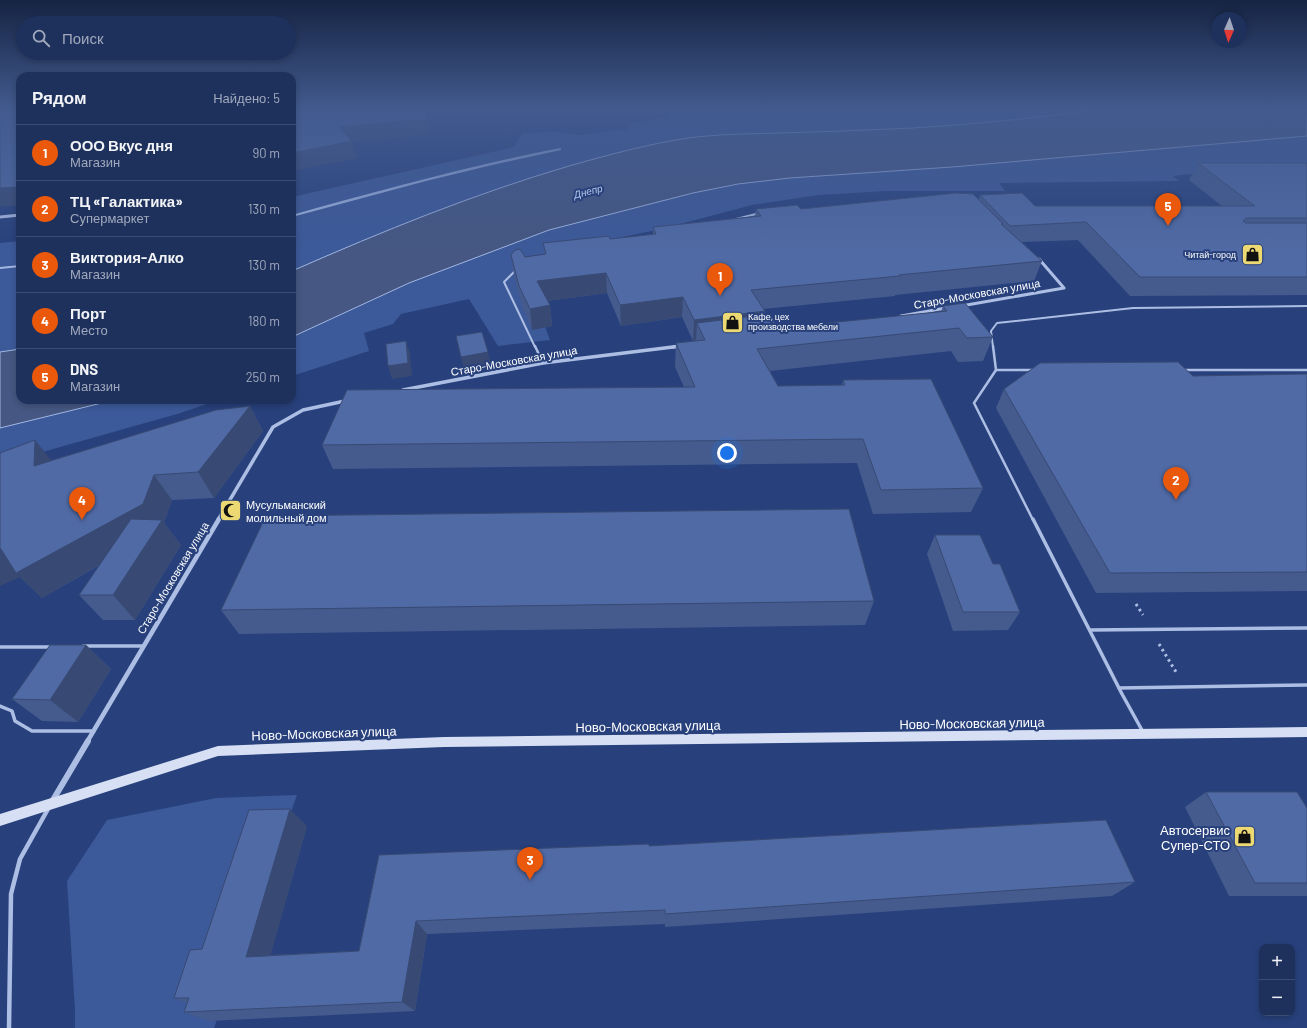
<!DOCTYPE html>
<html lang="ru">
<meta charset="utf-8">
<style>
body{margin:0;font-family:Barlow,sans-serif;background:#2b3d66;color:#f1f3f6}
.controls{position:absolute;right:12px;bottom:12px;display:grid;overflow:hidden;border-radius:8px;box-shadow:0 2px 6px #0003}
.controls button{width:36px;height:36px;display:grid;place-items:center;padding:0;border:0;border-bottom:1px solid #3c4c72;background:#1e315d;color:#f1f3f6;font:20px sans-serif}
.compass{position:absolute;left:1211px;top:12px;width:36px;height:36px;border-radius:50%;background:#1e315d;box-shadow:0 2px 6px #0003;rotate:183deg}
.you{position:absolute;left:727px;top:453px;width:14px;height:14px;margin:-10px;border:3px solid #fff;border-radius:50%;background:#1a73e8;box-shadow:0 0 0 6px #1a73e833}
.badge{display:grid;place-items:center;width:26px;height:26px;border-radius:50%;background:#ea580c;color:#fff;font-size:13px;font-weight:700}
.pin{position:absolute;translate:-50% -33px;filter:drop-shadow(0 1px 2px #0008)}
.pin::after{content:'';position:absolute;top:21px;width:14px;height:12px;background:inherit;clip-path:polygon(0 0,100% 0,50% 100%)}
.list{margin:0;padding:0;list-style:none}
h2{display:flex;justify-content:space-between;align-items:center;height:52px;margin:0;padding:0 16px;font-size:17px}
h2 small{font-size:13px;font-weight:400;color:#a1a9bc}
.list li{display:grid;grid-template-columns:26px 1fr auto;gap:12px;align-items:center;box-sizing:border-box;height:56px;padding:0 16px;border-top:1px solid #3c4c72}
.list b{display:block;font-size:15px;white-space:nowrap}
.list p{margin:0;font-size:13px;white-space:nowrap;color:#a1a9bc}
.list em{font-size:13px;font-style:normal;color:#a1a9bc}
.icon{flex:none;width:22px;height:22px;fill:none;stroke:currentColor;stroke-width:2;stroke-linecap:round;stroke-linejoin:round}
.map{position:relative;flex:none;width:1307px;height:1028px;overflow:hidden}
.search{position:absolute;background:#1e315d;box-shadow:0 2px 6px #0003;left:16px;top:16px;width:280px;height:44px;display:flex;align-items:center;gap:10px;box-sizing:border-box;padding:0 14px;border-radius:22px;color:#a1a9bc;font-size:15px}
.panel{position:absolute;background:#1e315d;box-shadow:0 2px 6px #0003;left:16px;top:72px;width:280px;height:332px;border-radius:12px}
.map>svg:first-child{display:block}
</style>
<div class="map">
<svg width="1307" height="1028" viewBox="0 0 1307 1028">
<rect width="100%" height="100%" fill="#28417c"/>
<g fill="#3c5999">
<path d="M664 108H1110L990 123 912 128 738 134 689 138 638 147 526 179 476 196 366 239 292 271V197L514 147 522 133 559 132 580 135 628 129 633 123 669 117Z"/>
<path d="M1307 136V167L1233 169 1173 176 1179 181 999 183 1005 191H886L818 195 752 205 661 229 594 243 529 284 550 340 498 346 469 299 401 314 393 324 364 333 369 351 292 376V337L409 283 549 230 693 193 738 184 790 178 952 167Z"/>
<path d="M20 241V349L0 352V243Z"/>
<path d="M114 400H219L177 414 0 464V428Z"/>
<path d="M297 795 214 1028H75V1010L67 881 107 820 216 798Z"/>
</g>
<g fill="#455782" stroke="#a2b8e4">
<path d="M1110 108H1307V136L952 167 790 178 738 184 693 193 549 230 409 283 292 337V271C383 231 474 194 569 166 608 155 648 144 688 138 718 134 748 134 777 133 822 132 867 130 912 128 979 124 1045 117 1110 108Z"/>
<path d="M20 349V400H114L0 428V352Z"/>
</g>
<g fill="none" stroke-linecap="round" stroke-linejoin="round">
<g fill="#a2b8e4" fill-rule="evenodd">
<path d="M560 148H561V150L492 165 426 181 292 217V215C381 190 470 166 560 148Z"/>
<path d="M20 265V267L0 269V267Z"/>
</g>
<g stroke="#adbee4" stroke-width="3" stroke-dasharray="2.5 3.5" stroke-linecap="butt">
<path d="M1136 604 1143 615"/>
<path d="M1159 644 1176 672"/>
</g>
<g stroke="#adbee4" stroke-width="2">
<path d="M736 219 760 213"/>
<path d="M517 269 504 282 535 347"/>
<path d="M993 347 991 331 997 323 1133 308 1307 306"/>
</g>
<g stroke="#adbee4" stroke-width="2.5">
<path d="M535 346 543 363"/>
<path d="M993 346 996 370 974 403 1033 520"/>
<path d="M996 370H1032"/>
<path d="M1184 370H1307"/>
</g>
<g stroke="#adbee4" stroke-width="3.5">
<path d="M1033 519 1122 694 1143 732"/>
<path d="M1090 630 1307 628"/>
<path d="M83 646H143"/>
<path d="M0 647H51"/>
<path d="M1119 688 1307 685"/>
<path d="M0 706 12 711 15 721 32 731H94"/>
</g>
<path stroke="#adbee4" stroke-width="4.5" d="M9 1028 11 894 20 859 48 809"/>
<g stroke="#adbee4" stroke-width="3">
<path d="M0 217 20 215"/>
<path d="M961 306 1064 288 1039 259"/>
<path d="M901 316 946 308"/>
<path d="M673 347 681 346"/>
</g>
<g stroke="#adbee4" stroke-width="3.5">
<path d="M403 390 543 363 681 346"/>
<path d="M218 520 273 427 303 410 345 401"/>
</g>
<path stroke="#adbee4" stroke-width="4.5" d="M87 742 219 519"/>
<path stroke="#adbee4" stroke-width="6" d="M53 800 88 741"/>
<path fill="#d6dff4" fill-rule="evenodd" d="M1307 727V737L444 747 218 756 0 826V814L218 746 444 737Z"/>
</g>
<g fill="#455b8e">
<path d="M1198 163H1307V295L1130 296 1078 240 1022 242 1042 261 1034 281 895 295V296L763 309 765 311 764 315 778 328 941 312 943 306 993 337 983 361 958 362 951 351 770 371 778 386 842 385 843 380 983 488 971 512 873 514 857 463 333 469 322 445 684 387 675 367 676 343 693 341 682 317 621 326 607 293 547 301 550 305 552 326 532 330 522 306 514 275 511 255 525 257 544 254 543 243 610 239 653 234V227L755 216 756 209H801L979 199 980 195 1035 206H1222L1189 180Z"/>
<path d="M1307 374V591L1096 593 996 408 1004 389 1193 376Z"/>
<path d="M250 406 263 431 214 498 172 500 164 523 181 545 135 620H103L79 595 100 565 42 598 20 577 51 460Z"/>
<path d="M935 535 993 564 1020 612 1008 630 953 631 927 554Z"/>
<path d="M874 601 865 625 239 634 221 610Z"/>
<path d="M86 645 111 669 78 722 42 721 12 699Z"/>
<path d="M1206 792 1307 808V896H1229L1185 807Z"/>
<path d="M307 826 270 955 359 951 379 855 649 846 1135 882 1112 896 665 927V924L427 934 415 1011 209 1021 184 1012 187 1003 174 998 202 949Z"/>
</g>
<g fill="#384a74">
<path d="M425 108H426L429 135 352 142 357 158 292 171V153L339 127Z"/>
<path d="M20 184V205L0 207V188Z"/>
<path d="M606 273 607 293 540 302 537 281Z"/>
<path d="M683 297 682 317 621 326 620 305Z"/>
<path d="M550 305 552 326 532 330 530 309Z"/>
<path d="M765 311 762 332 697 323 696 340 693 341 694 320Z"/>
<path d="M406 341 410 353 412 376 392 379 388 366Z"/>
<path d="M488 352 491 365 464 370 461 357Z"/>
<path d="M250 406 263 431 214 498 198 472Z"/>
<path d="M35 440 56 466H34Z"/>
<path d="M154 475 172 500 164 523 181 545 135 620 113 595 153 534 42 598 20 577 0 586V549Z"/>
<path d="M86 645 111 669 78 722 50 700Z"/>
<path d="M290 809 307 826 267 968 246 957Z"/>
<path d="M416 921 427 934 415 1011 402 1002Z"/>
</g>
<g fill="#506aa5" stroke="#384a74">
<path d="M0 108H20V184L18 187 0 188Z"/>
<path d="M292 108H425L426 119 339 127 352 141 292 153Z"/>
<path d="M1198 163H1307V218H1246L1243 221 1246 223H1307V277H1140L1086 222 1010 226 980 195 1022 193 1035 206H1255Z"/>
<path d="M956 193 973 194 1003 224H1001L1042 261 899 275 900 276 751 290 765 311 694 320 683 297 620 305 606 273 537 281 550 305 530 309 519 286 511 255 515 250 520 249 525 257 546 254 543 243 609 236 610 239 656 234 653 227 761 216 756 209 797 205 801 209Z"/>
<path d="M965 303 993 337 967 338 959 328 757 349 778 386 845 385 843 380 931 379 983 488 881 490 863 439 322 445 347 390 695 387 676 343 705 340 697 323 769 314 778 328 947 311 943 306Z"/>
<path d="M482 332 488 352 461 357 456 336Z"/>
<path d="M406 341 408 363 388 366 386 344Z"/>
<path d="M1178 362 1193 376 1307 374V572L1110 573 1004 389 1040 363Z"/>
<path d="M250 406 198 472 154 475 143 504 16 573 1 549H0V453L35 440 34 466 216 410Z"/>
<path d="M849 509 874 601 221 610 266 516Z"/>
<path d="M131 519 162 520 113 595H79Z"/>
<path d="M935 535H980L993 564H1000L1020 612H963Z"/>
<path d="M50 645H86L50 700 12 699Z"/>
<path d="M1206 792H1297L1307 808V883H1255Z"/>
<path d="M290 809 246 957 359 951 379 855 649 844V846L1106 820 1135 882 665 914V910L416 921 402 1002 184 1012 189 998H174L190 950 202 949 249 810Z"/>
</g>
<linearGradient id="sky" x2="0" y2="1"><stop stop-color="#162444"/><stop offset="0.43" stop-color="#425a8e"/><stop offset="1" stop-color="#425a8e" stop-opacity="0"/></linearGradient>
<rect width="1307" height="252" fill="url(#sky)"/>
<defs>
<symbol id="shop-square" viewBox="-11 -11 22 22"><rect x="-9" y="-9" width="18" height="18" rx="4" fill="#ecd973" stroke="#28417c"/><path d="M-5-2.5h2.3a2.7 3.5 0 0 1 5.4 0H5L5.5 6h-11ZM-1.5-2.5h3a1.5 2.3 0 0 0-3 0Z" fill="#111"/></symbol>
<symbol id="mosque-square" viewBox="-11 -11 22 22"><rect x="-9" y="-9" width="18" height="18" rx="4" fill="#ecd973" stroke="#28417c"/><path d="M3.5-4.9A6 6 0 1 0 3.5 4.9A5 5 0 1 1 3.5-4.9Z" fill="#111"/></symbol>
</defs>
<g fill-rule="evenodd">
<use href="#shop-square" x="1240" y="242" width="25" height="25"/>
<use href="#shop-square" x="720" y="310" width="25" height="25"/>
<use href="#mosque-square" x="218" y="498" width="25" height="25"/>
<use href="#shop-square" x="1232" y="824" width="25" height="25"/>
</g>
<g text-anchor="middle" stroke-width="4" stroke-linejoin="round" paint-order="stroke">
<g font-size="9" fill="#fff" stroke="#28417c" text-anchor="end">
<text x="1236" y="258">Читай-город</text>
<text x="748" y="320" text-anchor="start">Кафе, цех<tspan x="748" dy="10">производства мебели</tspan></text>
</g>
<g font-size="10" font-style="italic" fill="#b8c9ec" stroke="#28417c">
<text transform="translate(588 191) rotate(-14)" y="4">Днепр</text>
</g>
<g font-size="11" fill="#fff" stroke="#28417c">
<text transform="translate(977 294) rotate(-10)" y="4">Старо-Московская улица</text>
<text transform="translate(514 361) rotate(-10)" y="4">Старо-Московская улица</text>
<text transform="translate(173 578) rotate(-59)" y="4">Старо-Московская улица</text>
</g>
<g font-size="11" fill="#fff" stroke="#28417c" text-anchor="start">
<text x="246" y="509">Мусульманский<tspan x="246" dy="13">молильный дом</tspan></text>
</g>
<g font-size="13" fill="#fff" stroke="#28417c">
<text transform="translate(972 723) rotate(-1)" y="5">Ново-Московская улица</text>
<text transform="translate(648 726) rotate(-1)" y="5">Ново-Московская улица</text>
<text transform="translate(324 733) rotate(-2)" y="5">Ново-Московская улица</text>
</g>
<g font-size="13" fill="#fff" stroke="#28417c" text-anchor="end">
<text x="1230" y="835">Автосервис<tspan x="1230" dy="15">Супер-СТО</tspan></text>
</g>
</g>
</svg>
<div class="controls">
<button>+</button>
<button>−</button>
</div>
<svg class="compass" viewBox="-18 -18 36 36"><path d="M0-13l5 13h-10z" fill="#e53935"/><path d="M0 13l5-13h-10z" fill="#a1a9bc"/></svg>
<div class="you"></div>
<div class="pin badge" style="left:720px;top:296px">1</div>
<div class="pin badge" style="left:1176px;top:500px">2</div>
<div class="pin badge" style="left:530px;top:880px">3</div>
<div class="pin badge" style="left:82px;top:520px">4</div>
<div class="pin badge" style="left:1168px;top:226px">5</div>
<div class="search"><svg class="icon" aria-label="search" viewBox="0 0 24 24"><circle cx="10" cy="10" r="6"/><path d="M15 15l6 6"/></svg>Поиск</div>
<section class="panel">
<h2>Рядом<small>Найдено: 5</small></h2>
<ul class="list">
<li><span class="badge">1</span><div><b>ООО Вкус дня</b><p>Магазин</p></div><em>90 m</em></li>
<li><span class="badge">2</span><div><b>ТЦ «Галактика»</b><p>Супермаркет</p></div><em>130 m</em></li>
<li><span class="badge">3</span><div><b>Виктория-Алко</b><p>Магазин</p></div><em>130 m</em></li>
<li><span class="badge">4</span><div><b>Порт</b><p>Место</p></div><em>180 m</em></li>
<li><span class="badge">5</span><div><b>DNS</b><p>Магазин</p></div><em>250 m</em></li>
</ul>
</section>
</div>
